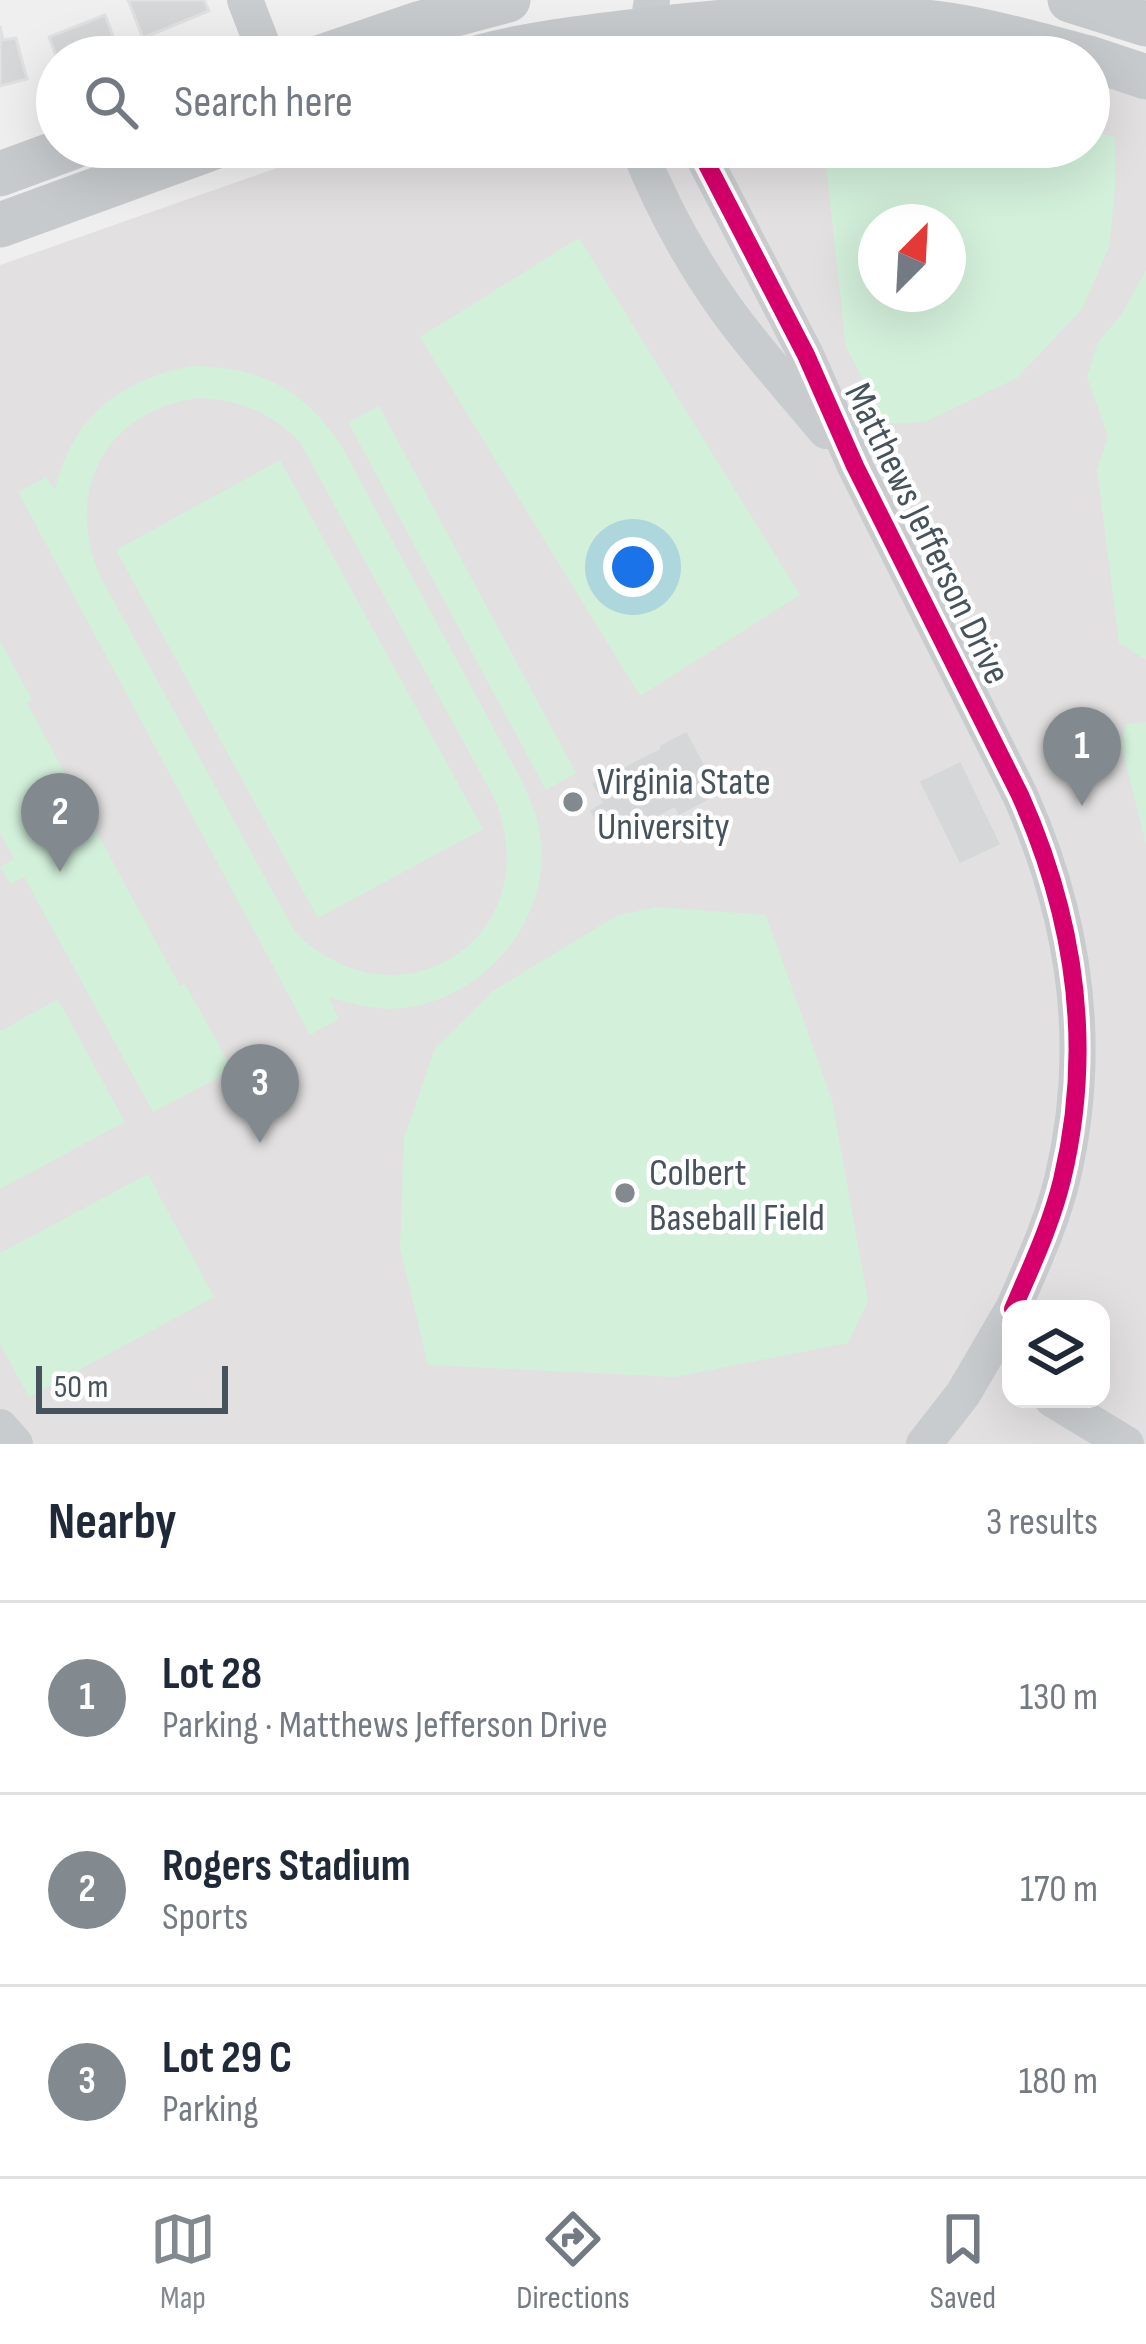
<!DOCTYPE html>
<meta charset="utf-8">
<style>
body{margin:0;font-family:"Sofia Sans Condensed",sans-serif;background:#f2f2f3;color:#1f2937}
.controls{position:absolute;right:36px;bottom:36px;display:grid;overflow:hidden;border-radius:24px;box-shadow:0 12px 48px #0002}
.controls button{width:108px;height:108px;display:grid;place-items:center;padding:0;border:0;border-bottom:3px solid #e0e1e3;background:#fff;color:#1f2937;font:60px sans-serif}
.compass{position:absolute;left:858px;top:204px;width:108px;height:108px;border-radius:50%;background:#fff;box-shadow:0 12px 48px #0002;rotate:24deg}
.scale{position:absolute;left:36px;bottom:30px;width:192px;box-sizing:border-box;padding-left:12px;border:6px solid #46535c;border-top:0;font-size:33px;line-height:42px;white-space:nowrap;color:#46535c;-webkit-text-stroke:9px #fff;paint-order:stroke}
.you{position:absolute;left:633px;top:567px;width:42px;height:42px;margin:-30px;border:9px solid #fff;border-radius:50%;background:#1a73e8;box-shadow:0 0 0 18px #1a73e833}
.badge{display:grid;place-items:center;width:78px;height:78px;border-radius:50%;background:#828a8f;color:#fff;font-size:39px;font-weight:700}
.pin{position:absolute;translate:-50% -99px;filter:drop-shadow(0 3px 6px #0008)}
.pin::after{content:'';position:absolute;top:63px;width:42px;height:36px;background:inherit;clip-path:polygon(0 0,100% 0,50% 100%)}
.list{margin:0;padding:0;list-style:none}
h2{display:flex;justify-content:space-between;align-items:center;height:156px;margin:0;padding:0 48px;font-size:51px}
h2 small{font-size:39px;font-weight:400;color:#747a83}
.list li{display:grid;grid-template-columns:78px 1fr auto;gap:36px;align-items:center;box-sizing:border-box;height:192px;padding:0 48px;border-top:3px solid #e0e1e3}
.list b{display:block;font-size:45px;white-space:nowrap}
.list p{margin:0;font-size:39px;white-space:nowrap;color:#747a83}
.list em{font-size:39px;font-style:normal;color:#747a83}
.icon{flex:none;width:66px;height:66px;fill:none;stroke:currentColor;stroke-width:2;stroke-linecap:round;stroke-linejoin:round}
.map{position:relative;flex:none;width:1146px;height:1444px;overflow:hidden}
.search{position:absolute;background:#fff;box-shadow:0 12px 48px #0002;left:36px;right:36px;top:36px;height:132px;display:flex;align-items:center;gap:30px;box-sizing:border-box;padding:0 42px;border-radius:66px;color:#747a83;font-size:45px}
.sheet{height:732px;background:#fff}
nav{display:flex;justify-content:space-around;align-items:center;box-sizing:border-box;height:168px;border-top:3px solid #e0e1e3;background:#fff;font-size:33px;color:#747a83}
nav a{display:grid;justify-items:center;gap:6px}
nav .on{color:#828a8f}
.map>svg:first-child{display:block}
</style>
<div class="map">
<svg width="1146" height="1444" viewBox="0 0 1146 1444">
<rect width="100%" height="100%" fill="#f0efef"/>
<g fill="#e2e0e1" fill-rule="evenodd">
<path d="M871 40 995 57H680L741 47Z"/>
<path d="M1089 81 1146 96V1444H0V265L337 147H1089ZM876 222H948V294H876ZM1011 1309H1101V1399H1011Z"/>
</g>
<g fill="#d3f0db" fill-rule="evenodd">
<path d="M1089 131 1115 137V189L1109 247 1082 309 1017 378 925 422 886 424 846 347 826 166 840 147H1089ZM876 222H948V294H876Z"/>
<path d="M579 238 800 595 640 696 420 337Z"/>
<path d="M1146 270V660L1119 643 1097 470 1108 437 1087 377 1098 342 1123 312Z"/>
<path d="M191 366C260 366 302 388 341 445L522 781C529 798 537 815 540 833 552 916 491 993 410 1007 382 1012 355 1005 329 997L339 1019 310 1035 18 492 46 477 55 490C73 416 119 381 191 366ZM196 398C239 399 270 412 300 442L494 798C552 935 400 1036 295 932L100 576C64 491 104 413 196 398Z"/>
<path d="M379 406 576 773 546 790 348 422Z"/>
<path d="M280 460 483 829 318 918 116 550Z"/>
<path d="M0 641 32 699 27 703 180 986 185 984 233 1070 153 1112 24 877 10 884 0 867 14 859 0 833Z"/>
<path d="M1146 722V845L1121 744 1126 724Z"/>
<path d="M656 907 766 915 832 1100 868 1301 848 1343 675 1377 428 1365 400 1248 404 1138 435 1048 493 991 616 916Z"/>
<path d="M58 999 125 1122 0 1189V1031Z"/>
<path d="M148 1174 214 1297 29 1397 0 1344V1253Z"/>
</g>
<g fill="#d6d7d8" stroke="#e1e1e2" stroke-width="3">
<path d="M128 0H204L209 11 143 38Z"/>
<path d="M105 15 118 50 101 57 57 58 49 37Z"/>
<path d="M0 26 3 40 16 38 27 79 0 86Z"/>
<path d="M687 730 715 782 718 781 724 793 678 817 674 809 621 838 610 819 597 826 588 810 601 802 590 783 659 748 658 745Z"/>
<path d="M961 760 1002 845 959 865 918 781Z"/>
</g>
<g fill="none" stroke-linecap="round" stroke-linejoin="round">
<g stroke="#c9ccce" stroke-width="36">
<path d="M245 0 267 57"/>
<path d="M623 57 647 30 652 0"/>
<path d="M638 147C660 203 691 260 726 309 757 352 793 391 826 431"/>
<path d="M698 147 806 355 855 466 1020 795C1075 918 1094 1047 1062 1180 1051 1225 1031 1267 1013 1309"/>
<path d="M1052 1399 1126 1444"/>
<path d="M0 1427 15 1444"/>
<path d="M924 1444 963 1394 1011 1312"/>
</g>
<g stroke="#c6cacc" stroke-width="45">
<path d="M1070 0 1146 24"/>
<path d="M321 57 418 24 508 0"/>
<path d="M480 57C537 42 596 36 654 29 752 18 850 11 949 25 994 32 1039 45 1084 57"/>
<path d="M1089 58 1146 77"/>
<path d="M0 174 73 147"/>
<path d="M0 225 214 147"/>
</g>
<defs>
<path id="cycleway" d="M698 147 806 355 855 466 1020 795C1075 918 1094 1047 1062 1180 1051 1225 1031 1267 1013 1309"/>
</defs>
<use href="#cycleway" stroke="#fff" stroke-width="26"/>
<use href="#cycleway" stroke="#d6006c" stroke-width="18"/>
</g>
<g fill="#828a8f" stroke="#fff" stroke-width="4.5">
<circle cx="573" cy="802" r="12"/>
<circle cx="625" cy="1193" r="12"/>
</g>
<g text-anchor="middle" stroke-width="9" stroke-linejoin="round" paint-order="stroke">
<g font-size="39" fill="#46535c" stroke="#fff">
<text transform="translate(929 533) rotate(64)" y="14">Matthews Jefferson Drive</text>
</g>
<g font-size="39" fill="#46535c" stroke="#fff" text-anchor="start">
<text x="597" y="794">Virginia State<tspan x="597" dy="45">University</tspan></text>
<text x="649" y="1185">Colbert<tspan x="649" dy="45">Baseball Field</tspan></text>
</g>
</g>
</svg>
<div class="controls">
<button><svg class="icon" aria-label="layers" viewBox="0 0 24 24"><path d="M12 4l9 5-9 5-9-5zM3 14l9 5 9-5"/></svg></button>
</div>
<svg class="compass" viewBox="-18 -18 36 36"><path d="M0-13l5 13h-10z" fill="#e53935"/><path d="M0 13l5-13h-10z" fill="#747a83"/></svg>
<div class="scale">50 m</div>
<div class="you"></div>
<div class="pin badge" style="left:1082px;top:806px">1</div>
<div class="pin badge" style="left:60px;top:872px">2</div>
<div class="pin badge" style="left:260px;top:1143px">3</div>
<div class="search"><svg class="icon" aria-label="search" viewBox="0 0 24 24"><circle cx="10" cy="10" r="6"/><path d="M15 15l6 6"/></svg>Search here</div>
</div>
<section class="sheet">
<h2>Nearby<small>3 results</small></h2>
<ul class="list">
<li><span class="badge">1</span><div><b>Lot 28</b><p>Parking · Matthews Jefferson Drive</p></div><em>130 m</em></li>
<li><span class="badge">2</span><div><b>Rogers Stadium</b><p>Sports</p></div><em>170 m</em></li>
<li><span class="badge">3</span><div><b>Lot 29 C</b><p>Parking</p></div><em>180 m</em></li>
</ul>
</section>
<nav>
<a class="on"><svg class="icon" aria-label="map" viewBox="0 0 24 24"><path d="M3 6l6-2 6 2 6-2v14l-6 2-6-2-6 2zM9 4v14M15 6v14"/></svg>Map</a>
<a><svg class="icon" aria-label="directions" viewBox="0 0 24 24"><path d="M12 3l9 9-9 9-9-9zM9 14v-3h6M13 9l2 2-2 2"/></svg>Directions</a>
<a><svg class="icon" aria-label="saved" viewBox="0 0 24 24"><path d="M7 4h10v16l-5-4-5 4z"/></svg>Saved</a>
</nav>
